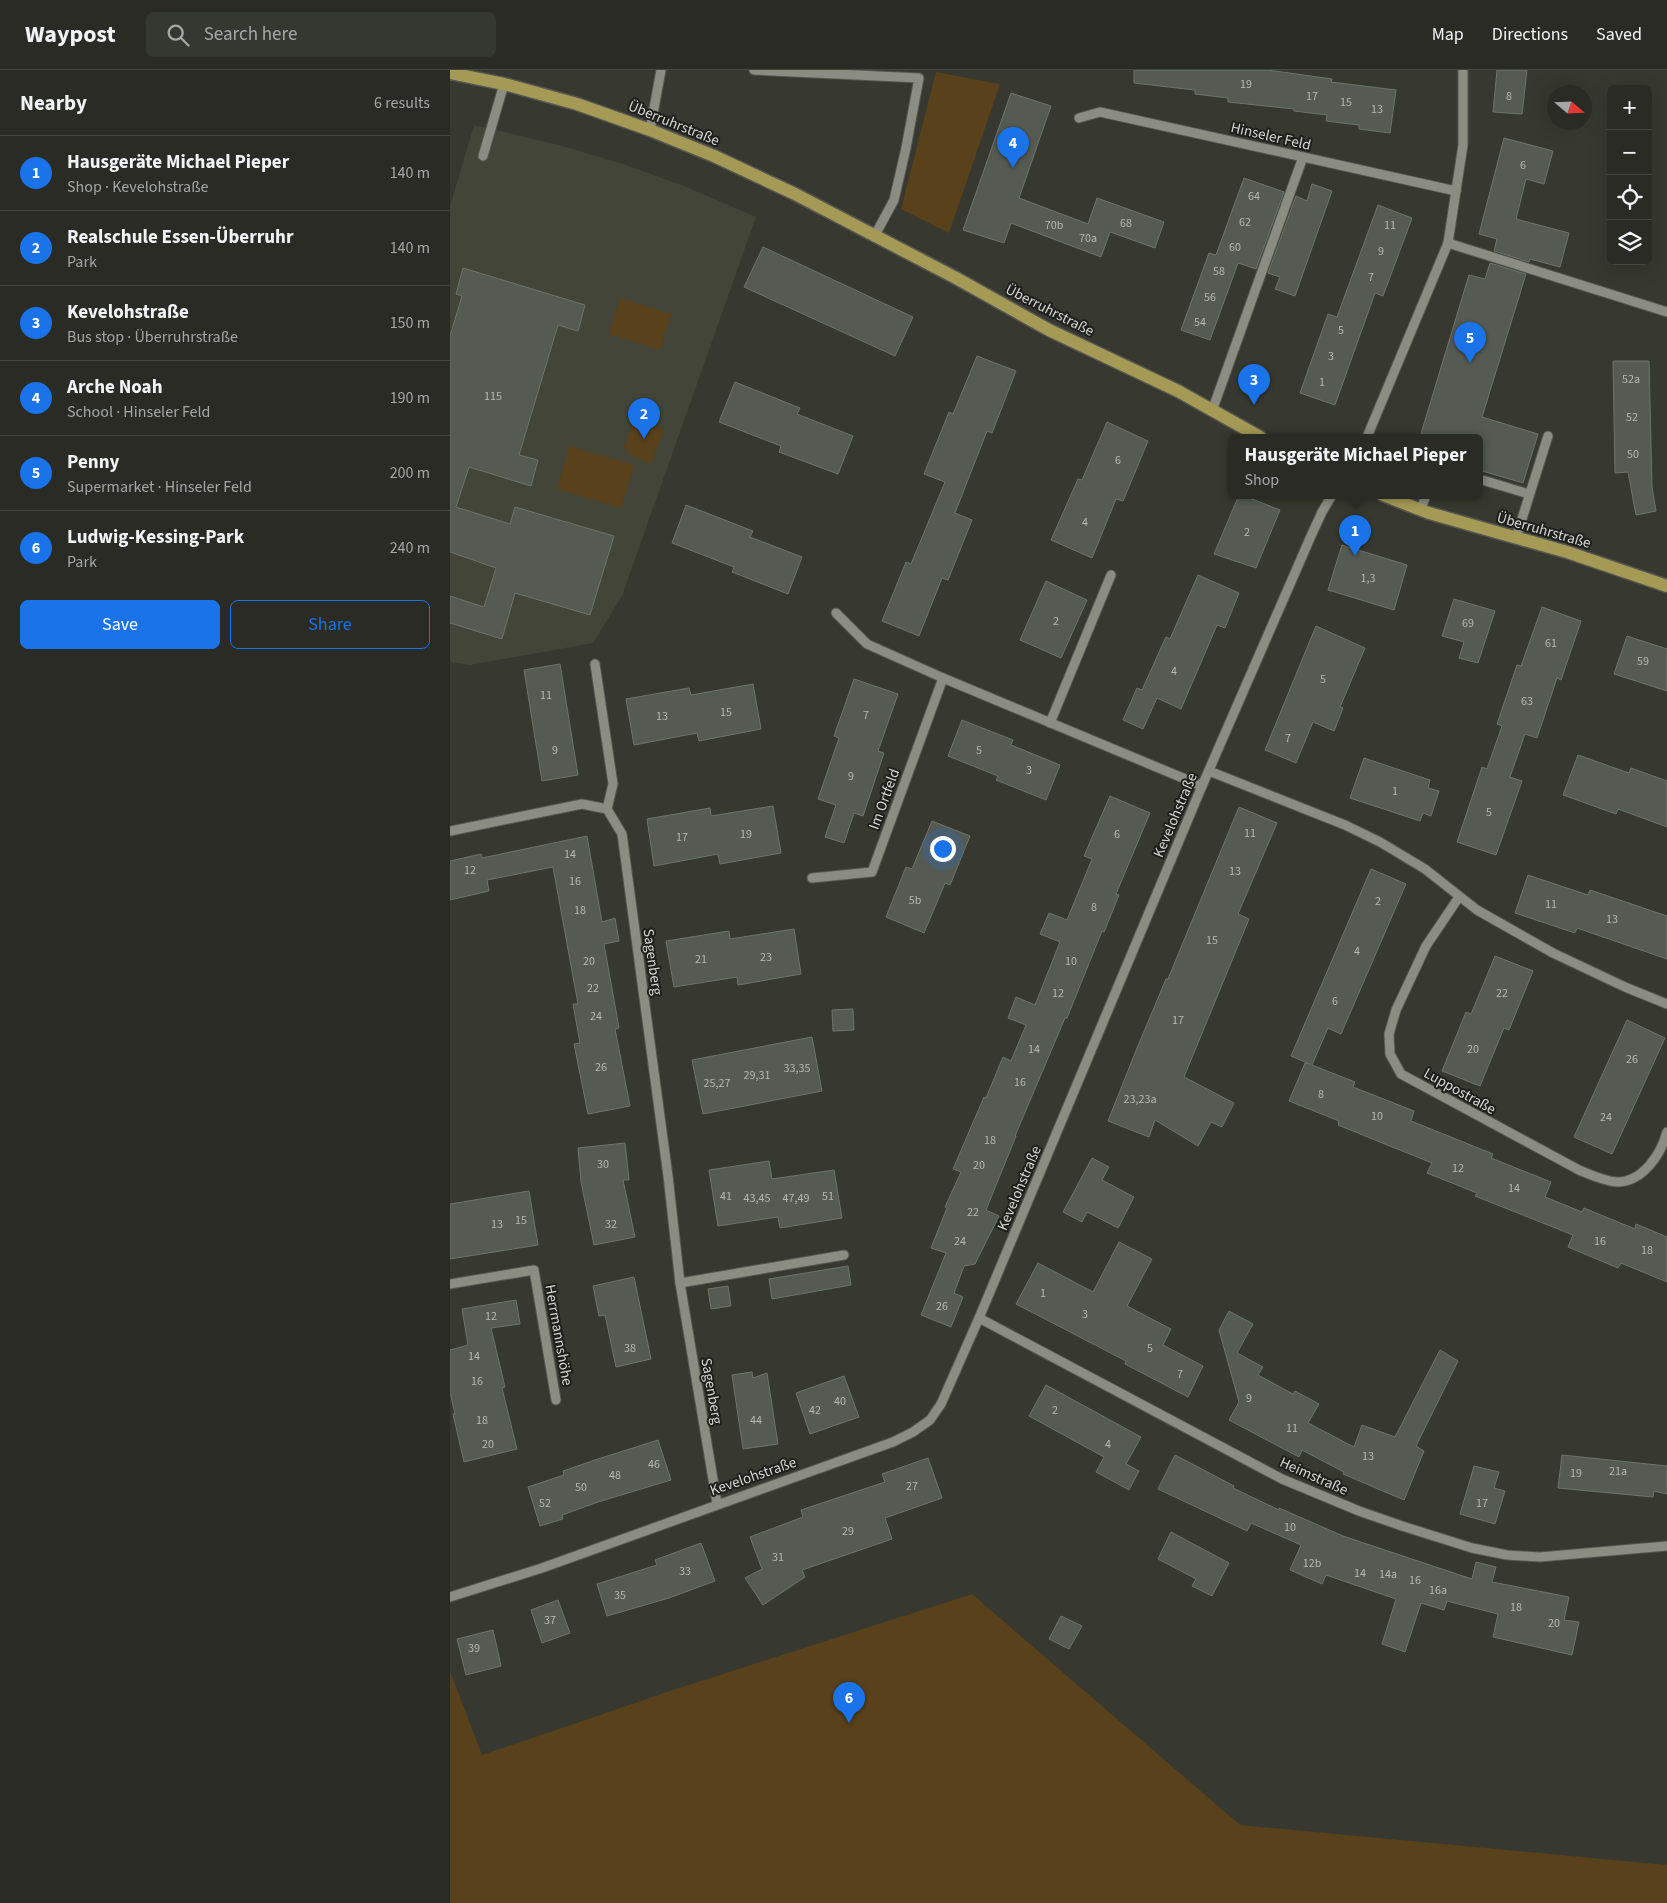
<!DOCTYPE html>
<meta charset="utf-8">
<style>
body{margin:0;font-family:"Source Sans 3",sans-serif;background:#353731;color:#f1f3f6}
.controls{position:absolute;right:15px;top:15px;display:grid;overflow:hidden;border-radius:8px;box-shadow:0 5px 20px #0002}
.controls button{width:45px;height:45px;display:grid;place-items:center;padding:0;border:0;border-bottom:1px solid #454741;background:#292b24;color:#f1f3f6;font:25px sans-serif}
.compass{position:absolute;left:1097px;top:15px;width:45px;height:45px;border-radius:50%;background:#292b24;box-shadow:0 5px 20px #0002;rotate:109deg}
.you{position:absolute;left:492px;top:778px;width:18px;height:18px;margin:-12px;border:4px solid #fff;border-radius:50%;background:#1a73e8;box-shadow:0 0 0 8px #1a73e833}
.badge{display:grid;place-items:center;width:32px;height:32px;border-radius:50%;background:#1a73e8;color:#fff;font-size:16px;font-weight:700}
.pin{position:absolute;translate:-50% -41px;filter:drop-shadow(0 1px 2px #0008)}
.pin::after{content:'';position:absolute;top:26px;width:18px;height:15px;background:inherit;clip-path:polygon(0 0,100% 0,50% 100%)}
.popup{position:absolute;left:778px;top:364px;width:255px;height:65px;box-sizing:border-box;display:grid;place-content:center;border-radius:8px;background:#292b24;filter:drop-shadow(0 1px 4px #0005);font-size:16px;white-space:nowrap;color:#a5a7a6}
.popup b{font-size:19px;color:#f1f3f6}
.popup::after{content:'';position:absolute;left:50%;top:100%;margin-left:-10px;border:10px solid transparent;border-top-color:#292b24}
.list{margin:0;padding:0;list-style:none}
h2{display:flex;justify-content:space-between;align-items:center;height:65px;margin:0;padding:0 20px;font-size:21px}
h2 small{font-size:16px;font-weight:400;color:#a5a7a6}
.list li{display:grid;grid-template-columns:32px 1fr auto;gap:15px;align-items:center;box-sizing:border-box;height:75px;padding:0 20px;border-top:1px solid #454741}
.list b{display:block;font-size:19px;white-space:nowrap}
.list p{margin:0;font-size:16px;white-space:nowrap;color:#a5a7a6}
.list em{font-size:16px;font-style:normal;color:#a5a7a6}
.actions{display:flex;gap:10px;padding:15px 20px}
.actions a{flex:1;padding:11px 0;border:1px solid #1a73e8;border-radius:8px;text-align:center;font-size:18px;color:#1a73e8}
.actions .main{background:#1a73e8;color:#fff}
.icon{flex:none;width:28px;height:28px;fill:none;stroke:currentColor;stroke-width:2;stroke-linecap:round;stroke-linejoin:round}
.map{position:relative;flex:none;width:1217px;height:1833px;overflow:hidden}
header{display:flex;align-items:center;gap:30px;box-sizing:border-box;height:70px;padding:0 25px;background:#292b24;border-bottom:1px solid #454741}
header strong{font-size:24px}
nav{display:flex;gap:28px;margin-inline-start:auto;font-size:18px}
.search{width:350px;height:45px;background:#353731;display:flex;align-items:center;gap:12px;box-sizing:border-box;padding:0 18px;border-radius:8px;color:#a5a7a6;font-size:19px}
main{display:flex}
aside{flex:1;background:#292b24}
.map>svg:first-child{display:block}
</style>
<header>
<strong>Waypost</strong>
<div class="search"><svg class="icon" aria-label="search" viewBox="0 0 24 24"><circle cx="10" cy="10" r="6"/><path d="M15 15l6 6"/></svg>Search here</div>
<nav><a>Map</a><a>Directions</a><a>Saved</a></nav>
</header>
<main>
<aside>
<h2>Nearby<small>6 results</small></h2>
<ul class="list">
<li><span class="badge">1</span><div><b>Hausgeräte Michael Pieper</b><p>Shop · Kevelohstraße</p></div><em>140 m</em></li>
<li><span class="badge">2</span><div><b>Realschule Essen-Überruhr</b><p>Park</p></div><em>140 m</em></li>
<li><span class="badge">3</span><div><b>Kevelohstraße</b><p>Bus stop · Überruhrstraße</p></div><em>150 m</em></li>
<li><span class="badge">4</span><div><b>Arche Noah</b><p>School · Hinseler Feld</p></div><em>190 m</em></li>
<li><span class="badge">5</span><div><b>Penny</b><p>Supermarket · Hinseler Feld</p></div><em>200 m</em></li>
<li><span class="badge">6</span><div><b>Ludwig-Kessing-Park</b><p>Park</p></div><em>240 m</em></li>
</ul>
<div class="actions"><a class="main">Save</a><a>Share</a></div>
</aside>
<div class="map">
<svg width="1217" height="1833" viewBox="0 0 1217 1833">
<rect width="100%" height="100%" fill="#373930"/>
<path fill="#424537" d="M24 55 109 75 176 95 234 116 306 147 172 526 143 573 20 595 0 592V136Z"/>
<g fill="#58411b">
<path d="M486 2 550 14 499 163 451 139Z"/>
<path d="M170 228 221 244 210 280 159 264Z"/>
<path d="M198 353 214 360 201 394 180 385 174 377 182 355Z"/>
<path d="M119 376 184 395 171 438 107 419Z"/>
<path d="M522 1524 790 1755 1217 1795V1833H0V1601L32 1685 220 1621Z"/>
</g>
<g fill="#555b53" stroke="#6e746c">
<path d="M684 0H818L882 9 881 12 946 20 940 63 909 59V55L876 51 877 45 844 41V39L778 32V28L745 24V20L684 13Z"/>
<path d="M1047 0H1077L1072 44 1043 42Z"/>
<path d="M561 23 601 36 569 128 638 154 647 128 714 152 705 178 660 162 651 187 561 153 554 173 513 160Z"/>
<path d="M1054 68 1103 81 1094 114 1076 109 1066 149 1119 163 1110 197 1080 189 1079 192 1044 181 1047 169 1029 164Z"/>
<path d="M794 108 834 122 806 199 788 193 760 270 731 260 759 183 766 185Z"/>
<path d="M862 114 882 121 845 226 825 219 830 207 818 203 846 126 857 131Z"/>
<path d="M928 135 962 148 933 226 925 223 885 335 850 323 878 244 887 247Z"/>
<path d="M313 177 463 247 445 286 294 217Z"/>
<path d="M1040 193 1076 204 1032 347 1088 364 1073 413 1029 400V367H970L1019 205 1035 209Z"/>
<path d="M13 198 135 235 128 261 108 255 69 385 88 390 81 416 19 397 6 437 60 454 65 437 164 466 140 545 65 523 52 569 0 553V526L34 537 46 498 0 482V266L12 226 6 224Z"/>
<path d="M527 286 566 301 542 363 537 361 505 443 522 450 498 510 492 508 469 566 432 551 456 492 461 494 495 412 474 404 499 342 503 344Z"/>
<path d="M1163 291H1199L1202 417 1206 441 1186 445 1178 402 1165 403Z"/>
<path d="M285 312 350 338 347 344 403 366 388 404 329 382 331 376 269 352Z"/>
<path d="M657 352 698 371 673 431 666 429 642 488 601 470 628 409 632 410Z"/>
<path d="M789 425H792L830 440 806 498 764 484Z"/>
<path d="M236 435 303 461 300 467 352 487 338 524 282 502 284 497 222 473Z"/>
<path d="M892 475 957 495 944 540 878 520Z"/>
<path d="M748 505 789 523 775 558 767 555 731 639 707 628 693 659 673 650 687 618 692 620 716 567 720 569Z"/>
<path d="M596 511 637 530 611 588 570 570Z"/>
<path d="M1004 529 1045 541 1028 593 1009 588 1014 572 992 566Z"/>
<path d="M1092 537 1131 551 1111 610 1107 608 1087 668 1075 664 1060 707 1072 711 1046 785 1007 772 1032 697 1037 699 1052 656 1047 654 1067 595 1071 596Z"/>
<path d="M866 556 915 578 890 637 893 638 884 661 863 652 846 693 815 680Z"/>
<path d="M1177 566 1217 579V621L1164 604Z"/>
<path d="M110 594 128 705 92 711 74 600Z"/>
<path d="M404 609 448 624 428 681 434 683 413 746 404 743 394 773 375 767 386 735 368 729 389 668 384 666Z"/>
<path d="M303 614 311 659 249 671 247 663 184 675 176 629 239 618 241 625Z"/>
<path d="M512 650 563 670 561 675 610 695 596 730 546 710 548 706 498 686Z"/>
<path d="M1128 685 1179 703 1181 698 1217 711V757L1168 739 1166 744 1113 725Z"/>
<path d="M914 688 980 710 978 718 989 721 981 746 973 743 970 751 900 728Z"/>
<path d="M660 726 700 743 666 824 669 825 654 862 652 861 617 948H615L565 1066H566L536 1140 549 1146 525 1194 514 1196 504 1223 513 1227 501 1257 471 1245 496 1183 481 1178 497 1138 495 1137 511 1102 503 1099 534 1027 536 1028 553 987 561 991 576 955 558 948 566 927 585 935 610 872 590 864 599 843 617 850 642 789 634 786Z"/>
<path d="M323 736 331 783 270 794 268 784 204 796 197 749 260 738 261 746Z"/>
<path d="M789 737 827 753 788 844 799 849 734 1007 784 1033 772 1057 761 1052 748 1076 705 1050 699 1067 658 1051 685 983 716 909H718Z"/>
<path d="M482 751 520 766 500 815 495 813 474 863 436 847 456 797 462 799Z"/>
<path d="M137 766 152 852 165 848 169 871 154 874 169 958 165 959 180 1036 138 1044 124 974 130 973 123 934H128L103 797 37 810 39 821 0 830V791L31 784 32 788Z"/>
<path d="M921 799 956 814 891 964 878 958 862 995 905 1012 903 1017 964 1041 961 1051 1043 1084 1041 1088 1101 1112 1095 1127 1132 1142 1134 1138 1185 1159 1186 1154 1217 1167V1212L1171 1193 1168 1198 1118 1177 1123 1165 1025 1126 1027 1123 977 1103 982 1093 888 1055 889 1051 839 1031 855 993 860 994 841 986Z"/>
<path d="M1078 805 1138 825 1140 820 1217 846V889L1127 858 1125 863 1065 843Z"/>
<path d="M344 859 351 904 288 915 287 907 224 917 216 871 279 861 280 869Z"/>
<path d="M1045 886 1083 901 1059 960 1054 958 1030 1016 992 1001 1016 942 1021 944Z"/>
<path d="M403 939 404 960 383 961 382 940Z"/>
<path d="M1177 950 1215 968 1162 1084 1124 1067Z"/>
<path d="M362 967 372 1021 253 1044 242 990Z"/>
<path d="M175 1073 179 1110H173L185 1167 144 1175 131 1112 128 1078Z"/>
<path d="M642 1088 659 1097 652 1110 684 1127 668 1158 637 1142 632 1152 613 1142Z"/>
<path d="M319 1091 322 1109 384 1100 392 1148 330 1158 328 1147 268 1156 259 1100Z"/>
<path d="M79 1121 88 1175 0 1189V1134Z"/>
<path d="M669 1172 702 1189 677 1236 721 1259 713 1275 753 1296 738 1327 675 1294 676 1291 566 1234 588 1193 643 1222Z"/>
<path d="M398 1196 401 1215 322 1229 319 1209Z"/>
<path d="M184 1207 201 1289 166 1297 155 1245 149 1246 143 1216Z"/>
<path d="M278 1216 281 1236 261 1239 258 1219Z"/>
<path d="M66 1230 70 1254 41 1258 55 1317 52 1318 67 1379 14 1392 3 1344H5L0 1322V1280L18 1275 12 1239Z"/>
<path d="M779 1241 803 1254 787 1283 813 1297 808 1305 843 1324 845 1321 869 1334 858 1353 904 1377 912 1355 945 1367 990 1280 1008 1291 966 1376 974 1381 954 1430 893 1404 894 1402 852 1380 849 1387 779 1350 789 1332 769 1260Z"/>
<path d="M302 1302 303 1308 317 1303 328 1374 293 1379 282 1305Z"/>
<path d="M394 1306 409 1347 360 1364 346 1323Z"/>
<path d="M596 1315 691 1367 676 1394 689 1401 679 1420 646 1402 654 1387 579 1346Z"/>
<path d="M208 1370 221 1410 148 1432 112 1445 113 1449 90 1456 78 1417 114 1405 113 1401 148 1389Z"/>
<path d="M725 1385 784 1416 783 1418 829 1440V1438L893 1466 1022 1509 1026 1492 1046 1497 1042 1512 1119 1527 1114 1550 1129 1552 1122 1585 1043 1567 1048 1544 997 1531 994 1540 971 1533 955 1582 932 1574 946 1529 876 1505 872 1514 840 1500 851 1475 801 1453 797 1461 708 1419Z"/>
<path d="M1112 1385 1217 1396V1424L1204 1421 1203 1427 1108 1418Z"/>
<path d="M478 1388 492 1428 435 1448 442 1469 352 1500 355 1507 313 1535 295 1508 312 1499 300 1467 353 1447 351 1440 435 1412 432 1404Z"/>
<path d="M1024 1396 1049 1402 1044 1418 1055 1421 1045 1454 1010 1444Z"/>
<path d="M721 1462 779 1493 762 1526 742 1516 746 1509 708 1489Z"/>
<path d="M251 1473 265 1511 219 1528 157 1546 147 1514 207 1495 205 1490Z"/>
<path d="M108 1530 120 1563 92 1573 81 1540Z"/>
<path d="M611 1546 632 1556 619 1579 599 1569Z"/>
<path d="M43 1560 51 1596 16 1605 7 1569Z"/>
</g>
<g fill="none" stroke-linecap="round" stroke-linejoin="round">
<defs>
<g id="minor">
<path d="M304 0 469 8 456 78 444 130 424 167"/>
<path d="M629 48 650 42 1006 121"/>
<path d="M200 60 211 0"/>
<path d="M33 86 54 14"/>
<path d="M998 173 1217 242"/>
<path d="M762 341 853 87"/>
<path d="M917 367 998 173 1013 75V0"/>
<path d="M1029 409 1079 424"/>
<path d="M971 439 976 425"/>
<path d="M1066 468 1098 366"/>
<path d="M386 543 417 574 493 608 752 716"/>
<path d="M145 594 163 714 157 739"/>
<path d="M600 653 661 505"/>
<path d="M759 701 895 755 930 772 975 799 1027 840 1103 883 1175 917 1217 934"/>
<path d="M0 761 132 734 157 739 172 764 218 1106 230 1213 267 1433"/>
<path d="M362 808 422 802 493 608"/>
<path d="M1009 827 976 876 946 940 939 964 940 984 951 1004 1129 1100C1141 1105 1154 1111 1167 1112 1193 1112 1211 1084 1217 1062"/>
<path d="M230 1213 394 1185"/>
<path d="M0 1214 84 1200 106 1330"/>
<path d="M529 1248 832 1409 909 1441 952 1456 1022 1478 1057 1485 1090 1487 1217 1476"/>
<path d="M0 1527 92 1498 443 1372 463 1362 480 1350 491 1334 529 1248 752 716 861 466 872 442 882 425"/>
</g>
<g id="major">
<path d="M0 3 54 14 127 34 200 60 264 86 345 124 506 208 599 260 728 321 810 367"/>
<path d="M933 425 979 443 1117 482 1217 516"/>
</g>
</defs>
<use href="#minor" stroke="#555750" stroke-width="11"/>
<use href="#major" stroke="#555750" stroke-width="15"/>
<use href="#minor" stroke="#8b8d83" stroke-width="9"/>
<use href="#major" stroke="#a59a55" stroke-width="12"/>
</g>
<g text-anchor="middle" stroke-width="4" stroke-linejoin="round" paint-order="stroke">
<g font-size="12" fill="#b6b8b2">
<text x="796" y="18">19</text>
<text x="862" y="30">17</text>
<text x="1059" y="30">8</text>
<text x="896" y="36">15</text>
<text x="927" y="43">13</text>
<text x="1073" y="99">6</text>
<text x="804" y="130">64</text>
<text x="795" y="156">62</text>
<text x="676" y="157">68</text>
<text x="604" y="159">70b</text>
<text x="940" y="159">11</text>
<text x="638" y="172">70a</text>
<text x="785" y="181">60</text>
<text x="931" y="185">9</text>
<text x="769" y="205">58</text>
<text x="921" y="211">7</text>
<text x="760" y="231">56</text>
<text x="750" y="256">54</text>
<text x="891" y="264">5</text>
<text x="881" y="290">3</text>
<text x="1181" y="313">52a</text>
<text x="872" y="316">1</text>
<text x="43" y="330">115</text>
<text x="1182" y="351">52</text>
<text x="1183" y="388">50</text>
<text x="668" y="394">6</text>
<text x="635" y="456">4</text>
<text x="797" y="466">2</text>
<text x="918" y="512">1,3</text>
<text x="606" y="555">2</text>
<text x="1018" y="557">69</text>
<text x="1101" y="577">61</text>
<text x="1193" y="595">59</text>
<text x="724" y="605">4</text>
<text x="873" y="613">5</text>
<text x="96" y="629">11</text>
<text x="1077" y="635">63</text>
<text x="276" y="646">15</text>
<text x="416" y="649">7</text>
<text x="212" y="650">13</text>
<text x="838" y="672">7</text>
<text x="105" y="684">9</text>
<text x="529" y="684">5</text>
<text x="579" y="704">3</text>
<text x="401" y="710">9</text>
<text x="945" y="725">1</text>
<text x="1039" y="746">5</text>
<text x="800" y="767">11</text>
<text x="296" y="768">19</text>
<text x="667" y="768">6</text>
<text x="232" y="771">17</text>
<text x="120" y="788">14</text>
<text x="20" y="804">12</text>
<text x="785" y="805">13</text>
<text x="125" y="815">16</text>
<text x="465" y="834">5b</text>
<text x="928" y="835">2</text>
<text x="1101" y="838">11</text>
<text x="644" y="841">8</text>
<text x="130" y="844">18</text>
<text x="1162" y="853">13</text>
<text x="762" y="874">15</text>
<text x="907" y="885">4</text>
<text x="316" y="891">23</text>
<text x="251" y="893">21</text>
<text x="139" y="895">20</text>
<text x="621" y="895">10</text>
<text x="143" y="922">22</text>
<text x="608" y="927">12</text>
<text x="1052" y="927">22</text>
<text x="885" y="935">6</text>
<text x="146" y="950">24</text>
<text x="728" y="954">17</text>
<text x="584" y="983">14</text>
<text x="1023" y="983">20</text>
<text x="1182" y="993">26</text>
<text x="151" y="1001">26</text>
<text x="347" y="1002">33,35</text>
<text x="307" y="1009">29,31</text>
<text x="570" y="1016">16</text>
<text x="267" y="1017">25,27</text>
<text x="871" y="1028">8</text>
<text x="690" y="1033">23,23a</text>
<text x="927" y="1050">10</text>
<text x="1156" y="1051">24</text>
<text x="540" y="1074">18</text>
<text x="153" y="1098">30</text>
<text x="529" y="1099">20</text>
<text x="1008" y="1102">12</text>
<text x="1064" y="1122">14</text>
<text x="276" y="1130">41</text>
<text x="378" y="1130">51</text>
<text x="307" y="1132">43,45</text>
<text x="346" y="1132">47,49</text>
<text x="523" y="1146">22</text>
<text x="71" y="1154">15</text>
<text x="47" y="1158">13</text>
<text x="161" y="1158">32</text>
<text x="510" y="1175">24</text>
<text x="1150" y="1175">16</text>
<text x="1197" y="1184">18</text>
<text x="593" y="1227">1</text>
<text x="492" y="1240">26</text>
<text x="635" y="1248">3</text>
<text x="41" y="1250">12</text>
<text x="180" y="1282">38</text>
<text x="700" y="1282">5</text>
<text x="24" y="1290">14</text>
<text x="730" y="1308">7</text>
<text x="27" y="1315">16</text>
<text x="799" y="1332">9</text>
<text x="390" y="1335">40</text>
<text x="365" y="1344">42</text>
<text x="605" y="1344">2</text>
<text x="32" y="1354">18</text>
<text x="306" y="1354">44</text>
<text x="842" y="1362">11</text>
<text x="38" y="1378">20</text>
<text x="658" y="1378">4</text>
<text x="918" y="1390">13</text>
<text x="204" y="1398">46</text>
<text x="1168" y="1405">21a</text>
<text x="1126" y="1407">19</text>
<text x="165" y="1409">48</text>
<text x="462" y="1420">27</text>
<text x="131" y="1421">50</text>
<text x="95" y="1437">52</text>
<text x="1032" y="1437">17</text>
<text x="840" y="1461">10</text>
<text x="398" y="1465">29</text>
<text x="328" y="1491">31</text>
<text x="862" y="1497">12b</text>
<text x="235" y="1505">33</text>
<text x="910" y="1507">14</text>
<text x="938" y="1508">14a</text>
<text x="965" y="1514">16</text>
<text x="988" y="1524">16a</text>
<text x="170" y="1529">35</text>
<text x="1066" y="1541">18</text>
<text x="100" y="1554">37</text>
<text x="1104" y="1557">20</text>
<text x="24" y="1582">39</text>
</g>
<g font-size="15" fill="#d6d7d2" stroke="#1f1f1c">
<text transform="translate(224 53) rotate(22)" y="5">Überruhrstraße</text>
<text transform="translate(821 66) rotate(13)" y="5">Hinseler Feld</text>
<text transform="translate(600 240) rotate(27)" y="5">Überruhrstraße</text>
<text transform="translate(1094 460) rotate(16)" y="5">Überruhrstraße</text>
<text transform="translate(434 729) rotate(-70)" y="5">Im Ortfeld</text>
<text transform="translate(725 745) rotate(-67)" y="5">Kevelohstraße</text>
<text transform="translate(203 892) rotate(82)" y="5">Sagenberg</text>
<text transform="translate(1010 1021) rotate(29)" y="5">Luppostraße</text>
<text transform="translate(569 1118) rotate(-67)" y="5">Kevelohstraße</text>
<text transform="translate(109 1265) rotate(80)" y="5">Herrmannshöhe</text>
<text transform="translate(262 1321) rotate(80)" y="5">Sagenberg</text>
<text transform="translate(303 1406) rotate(-19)" y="5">Kevelohstraße</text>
<text transform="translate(864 1406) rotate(24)" y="5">Heimstraße</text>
</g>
</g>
</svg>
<div class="controls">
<button>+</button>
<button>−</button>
<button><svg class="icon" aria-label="locate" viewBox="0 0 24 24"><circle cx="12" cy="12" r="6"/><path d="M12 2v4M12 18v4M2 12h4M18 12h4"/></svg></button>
<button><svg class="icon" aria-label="layers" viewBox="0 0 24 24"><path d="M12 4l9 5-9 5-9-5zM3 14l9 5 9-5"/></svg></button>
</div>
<svg class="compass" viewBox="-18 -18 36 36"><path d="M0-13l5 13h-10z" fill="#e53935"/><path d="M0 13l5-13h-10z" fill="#a5a7a6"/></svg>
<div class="you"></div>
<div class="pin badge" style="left:905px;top:486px">1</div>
<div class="popup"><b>Hausgeräte Michael Pieper</b>Shop</div>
<div class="pin badge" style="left:194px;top:369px">2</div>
<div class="pin badge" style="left:804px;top:335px">3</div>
<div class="pin badge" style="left:563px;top:98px">4</div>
<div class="pin badge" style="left:1020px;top:293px">5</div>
<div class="pin badge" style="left:399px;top:1653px">6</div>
</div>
</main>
